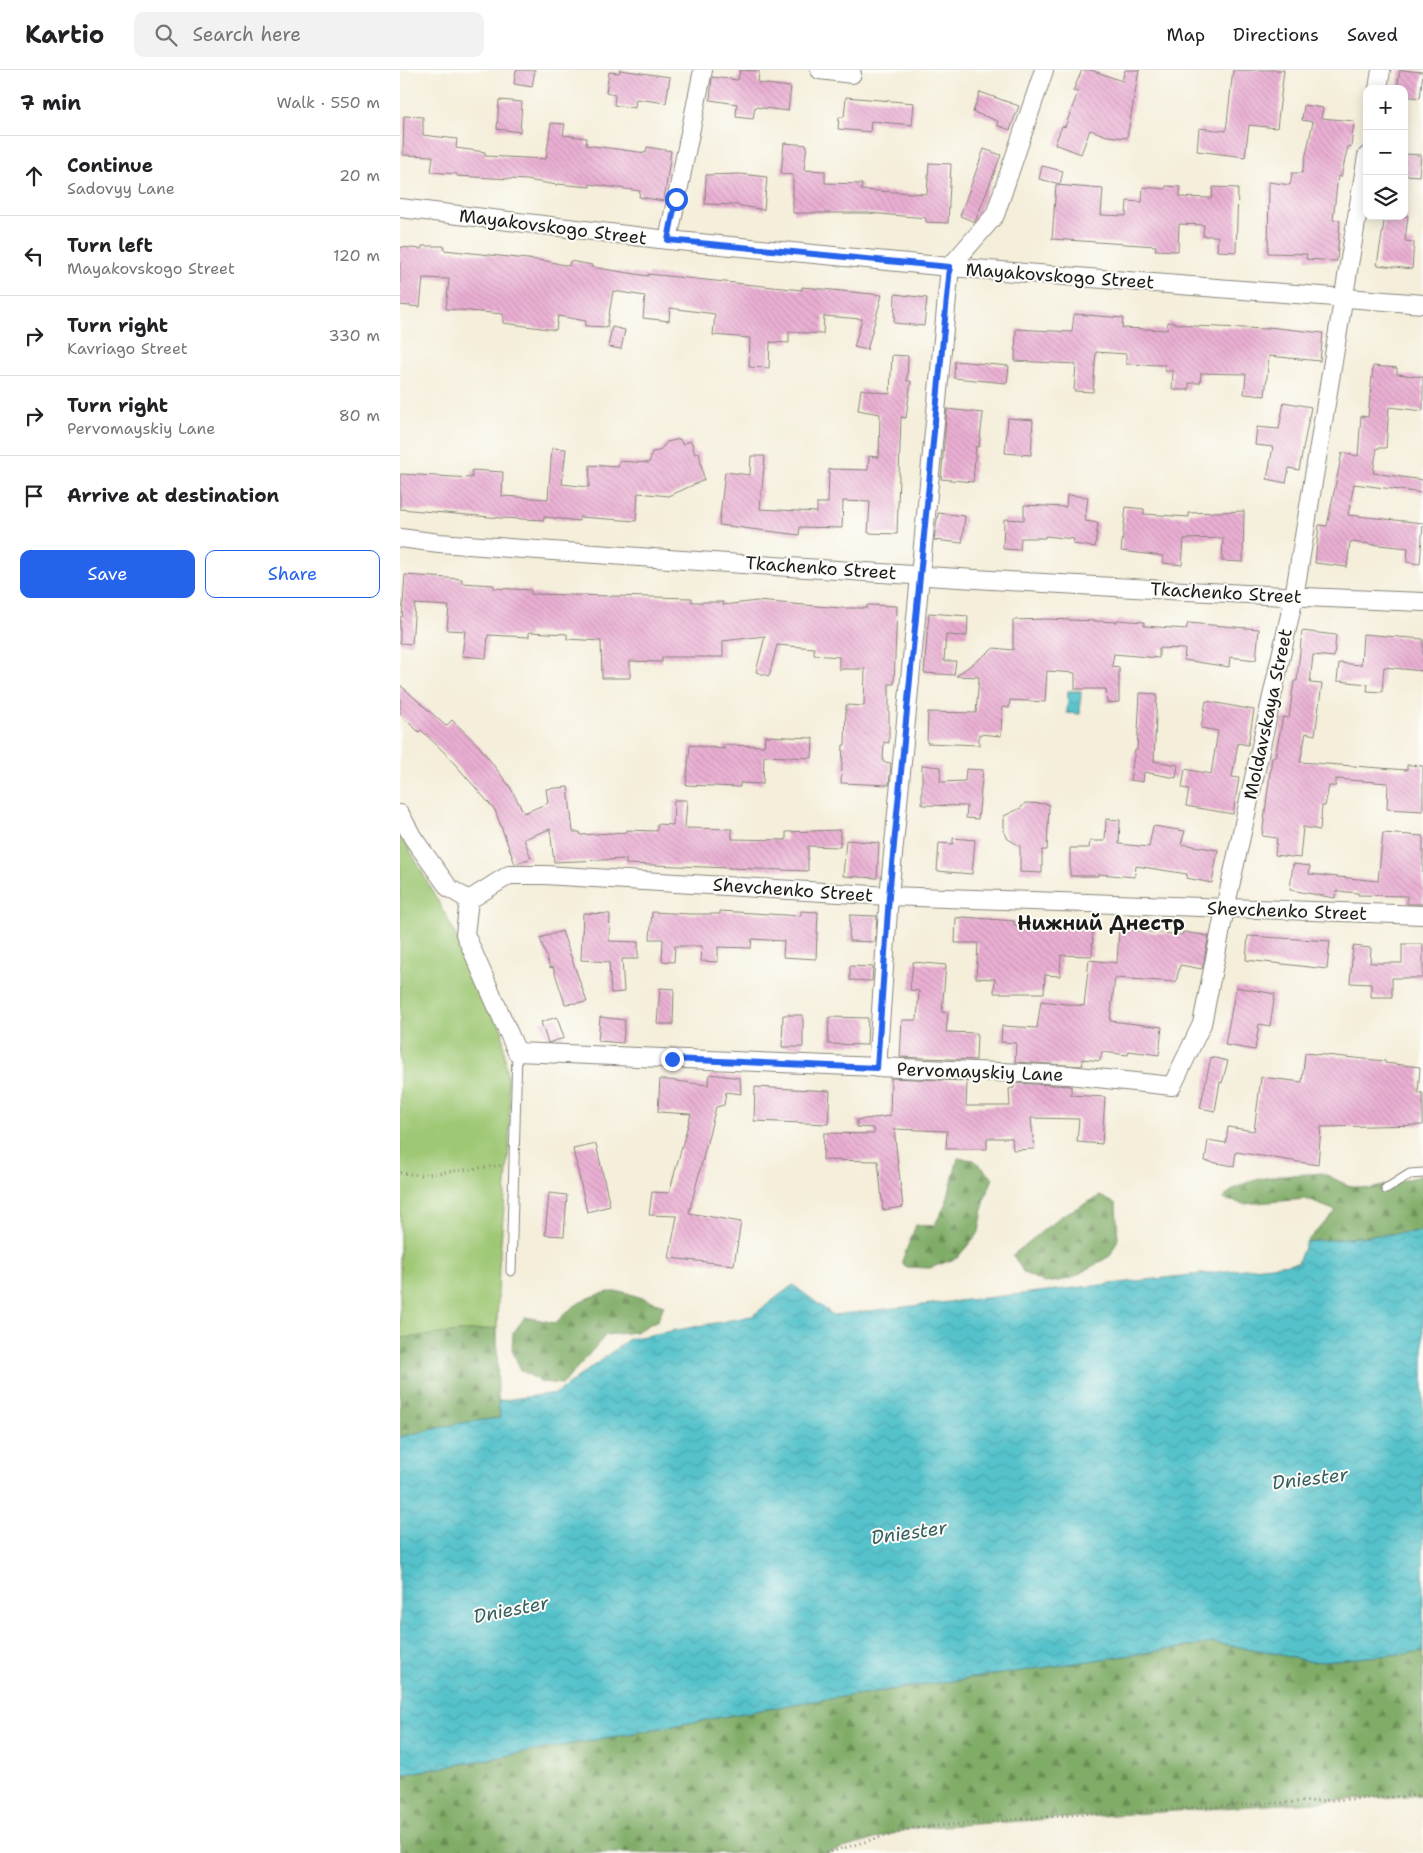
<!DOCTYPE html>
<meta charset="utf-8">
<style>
body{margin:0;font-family:"Shantell Sans",sans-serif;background:#f2f2f2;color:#202124}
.controls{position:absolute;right:15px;top:15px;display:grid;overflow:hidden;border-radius:10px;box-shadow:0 2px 12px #0003}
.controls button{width:45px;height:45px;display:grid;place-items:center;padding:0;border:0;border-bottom:1px solid #e0e0e0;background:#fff;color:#202124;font:25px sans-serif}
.stop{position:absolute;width:15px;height:15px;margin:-11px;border:4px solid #2563eb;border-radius:50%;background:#fff}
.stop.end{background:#2563eb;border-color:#fff;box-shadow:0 1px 5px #0008}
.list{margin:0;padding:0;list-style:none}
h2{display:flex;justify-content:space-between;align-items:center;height:65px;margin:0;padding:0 20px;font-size:21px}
h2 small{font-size:16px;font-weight:400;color:#757577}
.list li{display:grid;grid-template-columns:32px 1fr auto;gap:15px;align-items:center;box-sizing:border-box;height:80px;padding:0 20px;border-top:1px solid #e0e0e0}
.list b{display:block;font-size:19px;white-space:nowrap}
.list p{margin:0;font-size:16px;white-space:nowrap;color:#757577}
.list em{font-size:16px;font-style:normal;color:#757577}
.actions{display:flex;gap:10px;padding:15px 20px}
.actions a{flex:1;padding:11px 0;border:1px solid #2563eb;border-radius:10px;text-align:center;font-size:18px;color:#2563eb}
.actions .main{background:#2563eb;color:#fff}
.icon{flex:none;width:28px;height:28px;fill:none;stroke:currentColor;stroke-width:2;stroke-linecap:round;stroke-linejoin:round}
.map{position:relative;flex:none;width:1023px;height:1783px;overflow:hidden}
header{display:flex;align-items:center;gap:30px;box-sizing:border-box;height:70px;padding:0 25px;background:#fff;border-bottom:1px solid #e0e0e0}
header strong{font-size:24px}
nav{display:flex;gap:28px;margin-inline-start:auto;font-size:18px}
.search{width:350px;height:45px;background:#f2f2f2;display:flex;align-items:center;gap:12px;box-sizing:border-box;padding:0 18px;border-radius:10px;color:#757577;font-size:19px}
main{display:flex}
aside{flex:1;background:#fff}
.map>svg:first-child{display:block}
</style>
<header>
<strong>Kartio</strong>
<div class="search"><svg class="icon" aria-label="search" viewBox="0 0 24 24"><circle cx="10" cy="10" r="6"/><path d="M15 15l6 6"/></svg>Search here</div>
<nav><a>Map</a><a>Directions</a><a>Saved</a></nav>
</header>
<main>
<aside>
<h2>7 min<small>Walk · 550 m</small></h2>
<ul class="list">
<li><svg class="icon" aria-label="ahead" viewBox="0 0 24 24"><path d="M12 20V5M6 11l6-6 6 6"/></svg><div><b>Continue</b><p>Sadovyy Lane</p></div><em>20 m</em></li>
<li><svg class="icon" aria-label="left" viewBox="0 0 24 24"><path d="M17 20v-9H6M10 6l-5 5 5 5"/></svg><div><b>Turn left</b><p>Mayakovskogo Street</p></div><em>120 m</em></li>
<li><svg class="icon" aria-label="right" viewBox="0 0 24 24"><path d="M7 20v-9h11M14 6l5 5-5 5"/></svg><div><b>Turn right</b><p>Kavriago Street</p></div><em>330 m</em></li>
<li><svg class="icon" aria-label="right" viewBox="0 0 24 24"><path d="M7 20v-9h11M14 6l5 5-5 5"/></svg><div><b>Turn right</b><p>Pervomayskiy Lane</p></div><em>80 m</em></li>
<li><svg class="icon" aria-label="arrive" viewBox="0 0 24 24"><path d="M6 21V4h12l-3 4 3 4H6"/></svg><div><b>Arrive at destination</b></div></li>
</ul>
<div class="actions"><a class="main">Save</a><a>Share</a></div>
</aside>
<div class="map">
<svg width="1023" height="1783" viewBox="0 0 1023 1783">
<defs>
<pattern id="forest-firs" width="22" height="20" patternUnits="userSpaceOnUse" patternTransform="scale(1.25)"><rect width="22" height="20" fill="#7fac66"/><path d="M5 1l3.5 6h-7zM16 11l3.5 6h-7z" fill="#678b53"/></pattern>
<pattern id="water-waves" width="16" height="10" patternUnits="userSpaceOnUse" patternTransform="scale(1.25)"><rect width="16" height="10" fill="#55c2cb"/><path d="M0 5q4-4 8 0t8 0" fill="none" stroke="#49a6ae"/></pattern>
<pattern id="building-back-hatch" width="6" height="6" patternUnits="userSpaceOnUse" patternTransform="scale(1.25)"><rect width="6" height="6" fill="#eaafd3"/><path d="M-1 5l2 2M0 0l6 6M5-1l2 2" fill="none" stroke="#c896b5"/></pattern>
</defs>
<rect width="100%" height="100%" fill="#fdfcf7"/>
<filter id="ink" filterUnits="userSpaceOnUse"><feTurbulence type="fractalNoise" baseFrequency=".02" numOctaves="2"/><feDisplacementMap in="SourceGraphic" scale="10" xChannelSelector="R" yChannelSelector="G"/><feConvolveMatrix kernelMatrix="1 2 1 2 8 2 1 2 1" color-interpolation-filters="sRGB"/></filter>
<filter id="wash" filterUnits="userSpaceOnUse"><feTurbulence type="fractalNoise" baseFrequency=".0096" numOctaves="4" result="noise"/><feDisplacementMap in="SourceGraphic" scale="20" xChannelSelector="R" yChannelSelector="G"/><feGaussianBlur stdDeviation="1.12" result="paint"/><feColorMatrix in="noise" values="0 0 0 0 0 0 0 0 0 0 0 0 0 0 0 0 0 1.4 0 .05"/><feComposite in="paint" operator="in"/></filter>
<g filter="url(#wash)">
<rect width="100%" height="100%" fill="#f4eeda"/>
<g fill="url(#forest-firs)" stroke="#4e6441">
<path d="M558 1088 574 1090 593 1108 585 1128 579 1162 557 1188 530 1198 505 1197 502 1191 516 1155 534 1156 546 1134Z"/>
<path d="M922 1103 947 1115 971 1119 1023 1105V1161L906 1172 936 1141 906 1129 844 1134 823 1129C844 1103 891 1106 922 1103Z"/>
<path d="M700 1126 716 1134 718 1169 710 1186 670 1209 645 1213 624 1203 613 1185 661 1146Z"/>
<path d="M209 1222H224L264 1235 258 1250 235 1262 206 1265 163 1314 141 1312 121 1300 112 1280 113 1263 125 1247 156 1253C171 1236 185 1227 209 1222Z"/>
<path d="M97 1258 98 1331 101 1348 60 1353 0 1367V1268Z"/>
<path d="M813 1573 859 1580 912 1592 1023 1582V1725L513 1758 426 1783H0V1705L400 1633Z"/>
</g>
<path fill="#9fc874" stroke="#5e7248" d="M0 762 46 846 102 960 110 1034 109 1078 99 1195 97 1258 0 1268Z"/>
<g fill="url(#water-waves)" stroke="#386f74">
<path d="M668 621H681L680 644 667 643Z"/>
<path d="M1023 1161V1582L912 1592 859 1580 813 1573 400 1633 0 1705V1367L60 1353 100 1348 98 1331 157 1323 229 1269 352 1246 393 1215 433 1245 898 1193 906 1172Z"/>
</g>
<g id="blocks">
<g fill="url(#building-back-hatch)">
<path d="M116 0H135L132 17 114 14Z"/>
<path d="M220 0 270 7 266 33 236 29 235 38 214 35 215 25 206 23 209 2 219 3Z"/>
<path d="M340 0 359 1 358 13 391 17 388 41 355 37 353 49 336 47 337 34 310 30 312 7 338 10Z"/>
<path d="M682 0H691L722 11 725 0H739L727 68 707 66 690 60 681 84 655 74 662 56 665 57 678 22 673 21Z"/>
<path d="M833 0H884L877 58 849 55 845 87 797 81 799 58 826 61Z"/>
<path d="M1000 0 1023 2 1020 28 1004 26V19H997Z"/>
<path d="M580 22 619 36 610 60 597 55 598 51 573 42Z"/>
<path d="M446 27 514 33 512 55 471 51 470 62 438 59 439 47H444Z"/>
<path d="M99 30 122 32 120 62 97 59Z"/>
<path d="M904 35 923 38 921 48 954 51 951 77 948 76 941 107 938 106 933 150 940 151 937 191 906 189 907 184 868 183 869 112 890 115 892 103H902L913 52 902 50Z"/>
<path d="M4 46 23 47V65L57 69 56 78 85 82V86L146 89 151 53 165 54 163 65 187 68 186 75 246 83 247 77 271 81 264 131 239 127 240 121 190 114V117L157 114V115L127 110 57 106V104L31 102 33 86 3 85Z"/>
<path d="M384 73 407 75 404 100 425 101V113L462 114 461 120 527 124 529 93 551 94 548 153 526 152V148L468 143H393V105L381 104Z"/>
<path d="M584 79 601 85 575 152 560 146Z"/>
<path d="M1004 84 1021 85 1019 106 1004 105Z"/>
<path d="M642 96 663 101 660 114 639 109Z"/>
<path d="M340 104 367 107 364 140 337 135 305 134 306 105Z"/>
<path d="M656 115 703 119 701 145 726 146 727 131 742 132 743 117 766 119V116L780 117V127L812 128 813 117 838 118 836 182 817 181 818 166H803L804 155 779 154 778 181 755 180 756 176 652 169Z"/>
<path d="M985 146H1008L1005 171 1014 172 1012 199 977 195Z"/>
<path d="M22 176H44V180L146 191 169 196 170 191 192 195 191 197 248 206V204L402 220V217L482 225 467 280 454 277 462 249 424 246 423 264 389 262V273L370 272 369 298 349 297 350 268 313 265 315 244 270 238 269 251 243 248 245 226 213 221 207 257 185 256 186 251 158 246 156 260 103 253V244L46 239 49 209 23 208 20 237 0 235V177L21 179Z"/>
<path d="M495 224 527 228 524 256 494 253Z"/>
<path d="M674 244 723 248 722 258 767 260 768 252 793 256 868 259V257L923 263 920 291 869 286 865 326 844 324 846 304 801 303 800 313H789V320H772L773 301H765V295L726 294V284L696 282 693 322 674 321 676 294 615 291 616 259 672 262Z"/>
<path d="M212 257 225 260 221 279 208 277Z"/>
<path d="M492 285 508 286 507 311H511L506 348 501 347 497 464 468 463 470 432 443 431 442 458 400 457 399 465 319 455 325 402 350 405 351 386H365L360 439 417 442V433H428L429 399 468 400 469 386 479 387 480 344 458 340 461 319 490 324Z"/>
<path d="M555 291 609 296 607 313 554 308Z"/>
<path d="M973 296 997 298V304L1023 307V341L989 337 986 378H977L973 403 1023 410V423L954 414 948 445 1023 453 1020 494 1007 492 1008 478 950 472 947 497 915 493 919 455 927 456 942 383 958 386 961 346 968 347Z"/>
<path d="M884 332 911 337 899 400 889 398 886 413 867 409 873 377 855 375 857 357 879 359Z"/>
<path d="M547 339 583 343 579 377 576 376 573 412 541 409Z"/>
<path d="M608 348 633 350 631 385 605 383Z"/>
<path d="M280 369 282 374 291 371 295 384 299 382 304 410 269 426 238 423 236 451 179 447V451L144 447V450L101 448 0 439V404L72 408V400L103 402 102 426 148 429 152 378 166 379 162 414 189 417 190 395 218 397 219 391 249 393 252 382 259 381 267 372Z"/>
<path d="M667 425 688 427 685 451 698 453 695 477 673 474 674 469 645 466V468H621L620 480 603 479 604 449 624 450V435L666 437Z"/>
<path d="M726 437 744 439V444L789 447V443L844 441 843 492 822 491 823 468 784 469 782 495 763 493V486L721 481Z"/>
<path d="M538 443 565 446 562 473 534 470Z"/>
<path d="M5 505 62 509V513L94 515V518L131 520V524L292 528V532H323V535L357 531 440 538H467V535L497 536 494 614H489V673L484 672 483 692 491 693 489 715 441 713 443 675H445L446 635 464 636 465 599H439V587L414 585V578L377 575 369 606 356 602 365 566 323 571V587H262V592L230 591V608H202L201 571 167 569V564L129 562V567L88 565 86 588 62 586 65 561 47 560 49 536 15 534 12 574 0 573V547H2Z"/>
<path d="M529 543 568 546 567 566 546 565 544 591H556L554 605 524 603Z"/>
<path d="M647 549 717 552V550L744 552V556L786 559 788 553 859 559 856 590 830 587 829 597 784 590 785 579 759 578V588L714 584 712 596 719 597V632L707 633 706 619H675V603L647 601 645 632 610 630 609 638 602 637 601 666 579 664V675L527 673 528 642 576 643 579 607 556 606 594 578 613 580V550Z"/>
<path d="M902 561 936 565 934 587 913 585 910 613 922 614 915 665 906 663 900 692 1007 700V695L1023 696V741L987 739 988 713 936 709V716H929L925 736H922L920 760 903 757 900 788 875 785 877 768 862 766 872 687H875L883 647 889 648 894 611H897Z"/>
<path d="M963 564 1023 569V601L984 597 982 622 967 621 968 614 937 611 939 593 961 595Z"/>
<path d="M0 615 46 656 52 650 79 676 110 717 124 743 148 733 146 719 168 717 173 762H180L181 765 227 762V760L257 761V754L273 755 274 730H287L285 758 332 759V769L386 770V762L440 760V777L408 776V801L226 794V789L154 792 150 759 124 769 131 788 115 794 95 740 47 685 21 660 19 662 0 645Z"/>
<path d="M740 623 757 624 754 691 778 695 776 708 744 702 743 712 730 710 735 680H737Z"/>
<path d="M806 631 854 640 848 675 838 673 832 707 839 708 833 744 786 736 789 719 782 718 785 699 811 704 818 661 801 658Z"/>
<path d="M365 666 413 668 412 688 364 686 363 714 340 713V717L286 715 290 675 324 679V675L364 676Z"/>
<path d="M522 695 541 697 540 712 565 711 566 699 583 700 578 749 566 748 567 736 522 735Z"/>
<path d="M625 733 649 734 647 780H642V803L620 802V776L608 769 604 761V746L621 738Z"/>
<path d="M706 749 720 750 719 774 749 777 753 756 785 761 781 774 818 780 812 813 786 808 787 804 736 796 735 807 698 804V806H670V778H689L690 771H705Z"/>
<path d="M983 763 1023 766V834H1007V826L958 825V823L936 821 935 828 890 820 893 794 910 796 909 804 978 811Z"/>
<path d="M553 768 575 770 572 804 537 801 539 773 553 774Z"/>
<path d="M446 770 479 773 477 808 443 806Z"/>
<path d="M320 841 401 846V841L418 842 416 889 383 887 384 871 352 869 351 878 318 877V892L301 891 302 876H275L274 892 262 891 263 869H250L252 842 290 844H320Z"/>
<path d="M183 843 210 844 209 871 238 872V889H222L224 922 211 923 209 892 181 890Z"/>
<path d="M450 845 477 846 475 872 449 871Z"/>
<path d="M564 847 614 851V855L693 856 692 886 661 885 660 906 645 905 644 923H594L595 909 576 908 578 873H555L556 848Z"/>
<path d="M719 859 782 865 783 862 809 866 802 899 780 895 776 912 715 908 710 951 762 957 759 985 729 981 728 985 702 982 700 991 683 989 682 996 615 992 616 973 601 972 602 956 637 958 641 931 684 936 689 890 717 893Z"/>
<path d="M162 861 187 932 165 934 153 897 150 898 140 868Z"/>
<path d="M848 866 930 871 927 899 846 890Z"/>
<path d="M1002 874H1023V908H992V927H971V914L950 913 953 876 971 878 970 893H1002Z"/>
<path d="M513 892 546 895 542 942 548 943 546 962 577 963 576 990 500 987 502 950H517L519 921 510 920Z"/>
<path d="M450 896 473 897 472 911 450 910Z"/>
<path d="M836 917 875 924 870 956 859 954 855 980 825 975Z"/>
<path d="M260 918 274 919 273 954H257Z"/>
<path d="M383 945H403V977H382Z"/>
<path d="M157 947 164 968 148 973 141 952Z"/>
<path d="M200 947 225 950 223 973 198 971Z"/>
<path d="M429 947 468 948 467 975 428 974Z"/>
<path d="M905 983 985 991V993L1020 997 1018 1023H1023V1055L921 1057 918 1095 836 1082 834 1096 805 1091 808 1070 826 1073 828 1057 854 1061 861 1007 902 1012Z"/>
<path d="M811 987 828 991 822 1013 820 1012 815 1041 800 1038Z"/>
<path d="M310 1004 340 1008 341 1024 326 1022 324 1035 316 1037 289 1143 341 1152 334 1195 269 1188 277 1146 249 1145 252 1122 269 1123 291 1044 258 1042 260 1009 308 1015Z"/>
<path d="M491 1008 567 1011 566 1036H610L609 1019 614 1018V1013L671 1016V1025L705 1027 702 1074 677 1072 679 1049 631 1048 634 1079 613 1080 612 1068H587V1079H546L547 1061 494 1059 503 1137 483 1140 478 1091 423 1090 424 1063 474 1064V1058L457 1057V1050L490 1046Z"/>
<path d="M355 1017 430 1021 428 1054 354 1051Z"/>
<path d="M196 1074 210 1136 187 1142 173 1079Z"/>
<path d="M149 1123 167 1125 164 1166 145 1165Z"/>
</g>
</g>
</g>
<g filter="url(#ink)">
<use href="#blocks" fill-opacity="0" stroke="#88857b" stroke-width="1"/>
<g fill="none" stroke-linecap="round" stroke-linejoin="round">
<defs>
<g id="lane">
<path d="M986 1119 1010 1104 1023 1103"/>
<path d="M111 1201 117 982"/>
</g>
<g id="street">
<path d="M420 0 452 4"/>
<path d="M978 19 981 0"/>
<path d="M0 138 268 170 550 197 1023 234"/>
<path d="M268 170 303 0"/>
<path d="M0 468 39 473C367 496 695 519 1023 532"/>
<path d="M0 744 13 768 49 818 69 830"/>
<path d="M69 830 65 864 117 982 669 1005 772 1016 802 954 825 839 894 527 967 86"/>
<path d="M69 830 109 805H145L489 826 1023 845"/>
<path d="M477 998 489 826 550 197 595 145 644 0"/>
</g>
</defs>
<use href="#lane" stroke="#88857b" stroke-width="11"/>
<use href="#street" stroke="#88857b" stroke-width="20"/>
<g stroke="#88857b" stroke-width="3" stroke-dasharray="1 4" stroke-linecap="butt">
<path d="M0 1103 21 1105 104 1095"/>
<path d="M426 1783 513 1758 681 1744 1023 1725"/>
</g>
<use href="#lane" stroke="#fff" stroke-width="9"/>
<use href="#street" stroke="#fff" stroke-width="18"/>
</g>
</g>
<g fill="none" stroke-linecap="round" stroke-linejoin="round" filter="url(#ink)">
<path stroke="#2563eb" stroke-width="6" d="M272 989 477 998 489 826 550 197 268 170 276 129"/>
</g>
<g text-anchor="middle" stroke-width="4" stroke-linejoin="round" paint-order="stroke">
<g font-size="18" fill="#1c1c1c" stroke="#fdfcf7">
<text transform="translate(153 157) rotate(7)" y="6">Mayakovskogo Street</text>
<text transform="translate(660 206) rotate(4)" y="6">Mayakovskogo Street</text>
<text transform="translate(421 498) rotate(4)" y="6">Tkachenko Street</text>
<text transform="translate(826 523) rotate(3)" y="6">Tkachenko Street</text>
<text transform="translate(868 644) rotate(-78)" y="6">Moldavskaya Street</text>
<text transform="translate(393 820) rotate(4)" y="6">Shevchenko Street</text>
<text transform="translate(887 841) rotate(2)" y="6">Shevchenko Street</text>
<text transform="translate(580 1002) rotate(2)" y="6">Pervomayskiy Lane</text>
</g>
<g font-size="19" font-style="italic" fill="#335e62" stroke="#fdfcf7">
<text transform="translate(910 1408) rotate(-7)" y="7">Dniester</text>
<text transform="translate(509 1462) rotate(-8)" y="7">Dniester</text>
<text transform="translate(111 1539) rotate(-11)" y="7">Dniester</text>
</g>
<g font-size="20" font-weight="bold" fill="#1c1c1c" stroke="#fdfcf7">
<text x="701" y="860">Нижний Днестр</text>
</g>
</g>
</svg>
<div class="controls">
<button>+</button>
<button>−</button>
<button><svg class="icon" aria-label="layers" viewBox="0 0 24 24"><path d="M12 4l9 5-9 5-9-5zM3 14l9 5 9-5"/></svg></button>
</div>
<div class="stop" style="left:276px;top:129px"></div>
<div class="stop end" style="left:272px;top:989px"></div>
</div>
</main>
